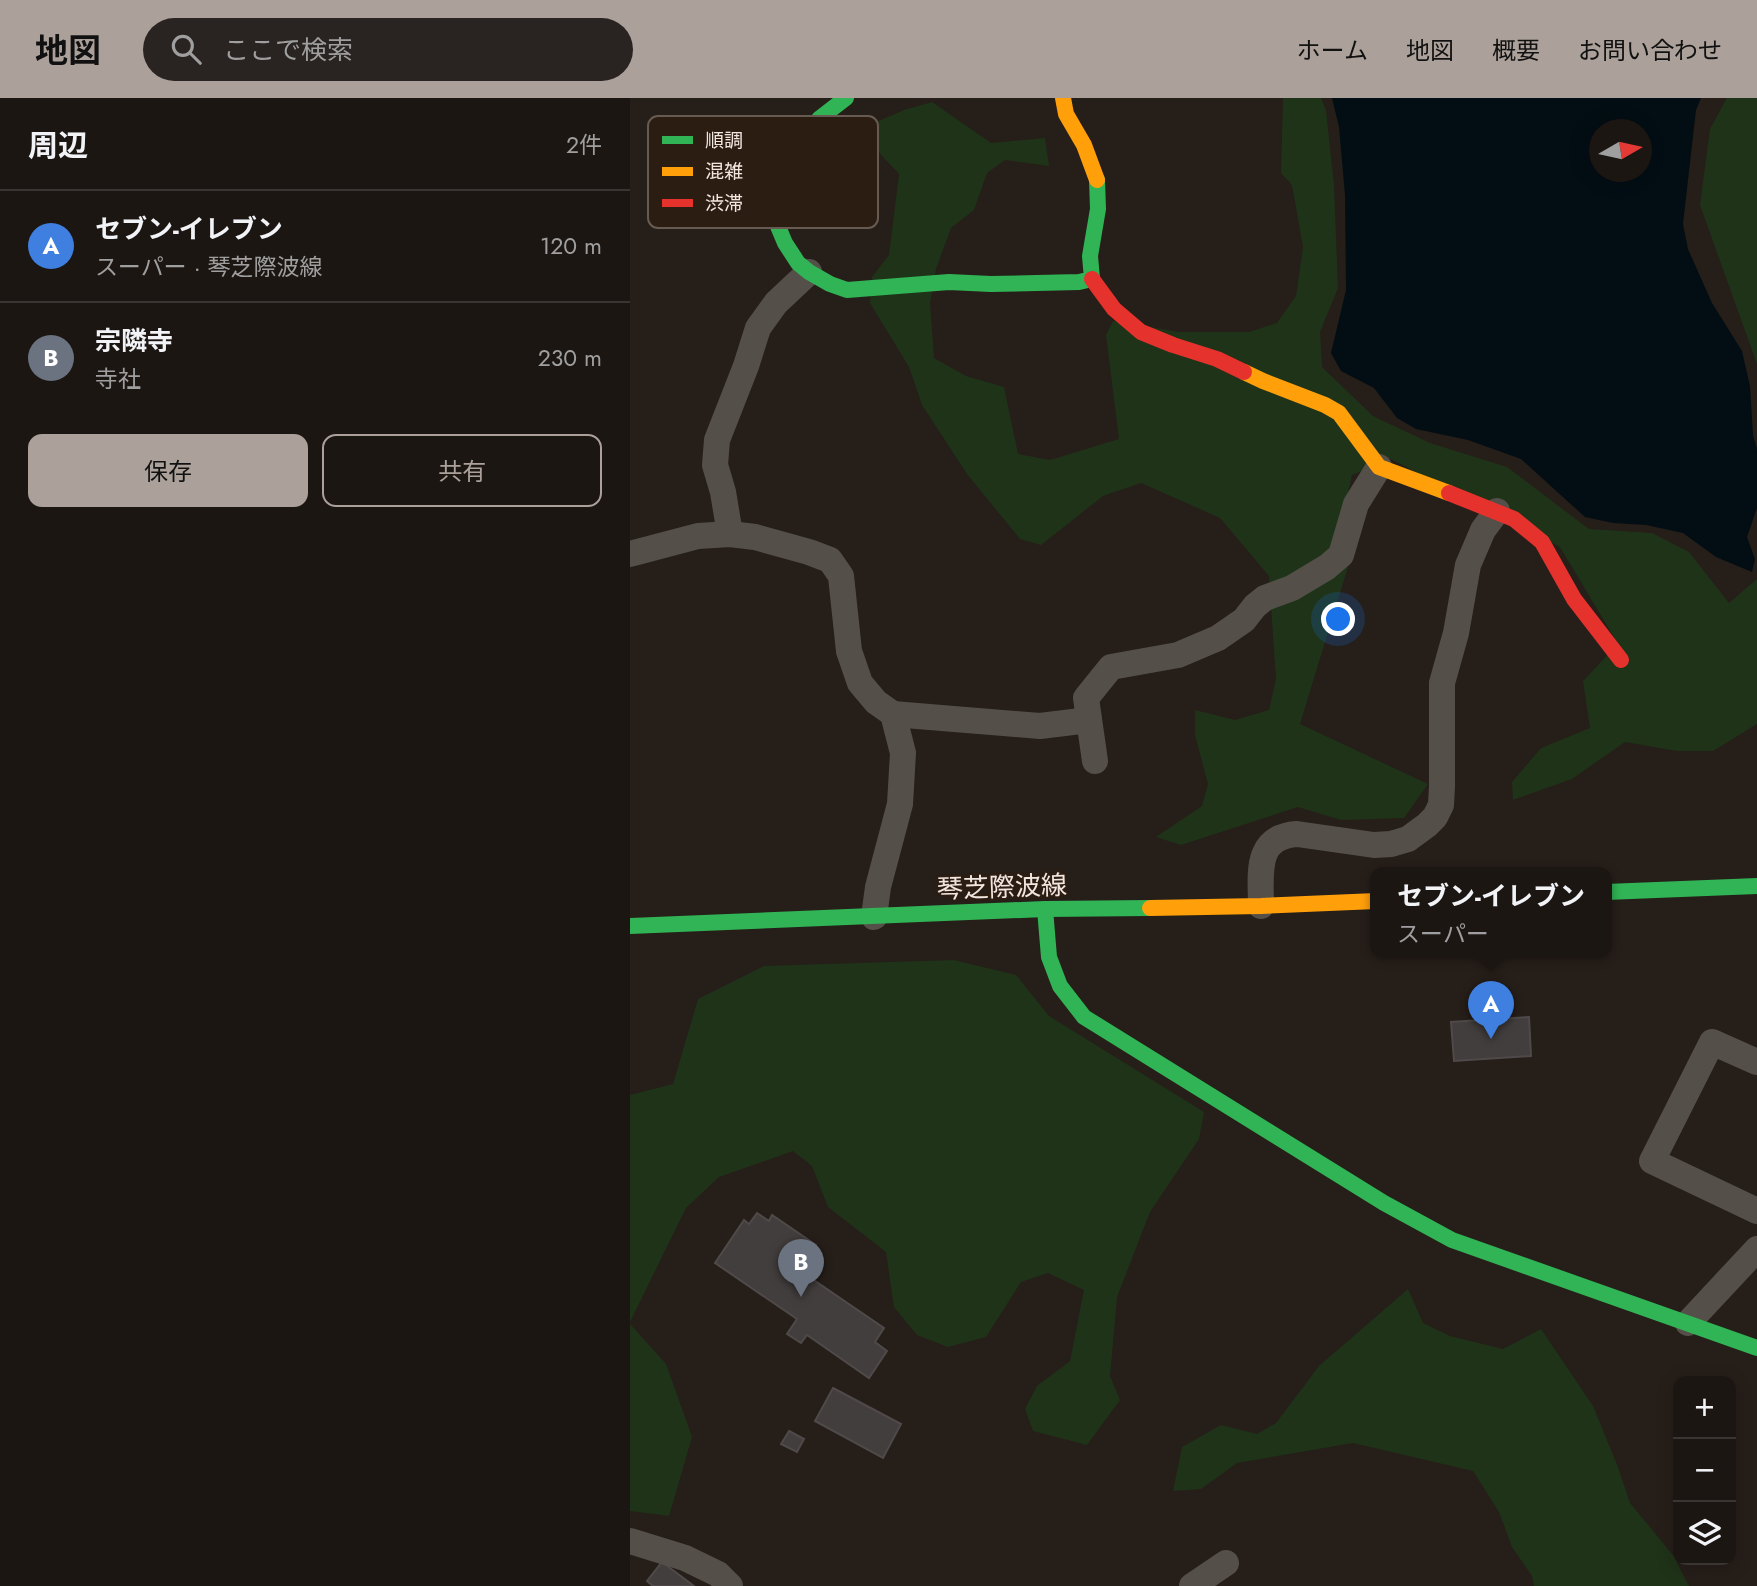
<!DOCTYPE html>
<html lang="ja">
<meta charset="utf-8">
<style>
body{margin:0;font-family:Jost,"Noto Sans JP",sans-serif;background:#292321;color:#f1f3f6}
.controls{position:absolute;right:21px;bottom:21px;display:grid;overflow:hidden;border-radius:14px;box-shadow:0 4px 18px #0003}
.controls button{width:63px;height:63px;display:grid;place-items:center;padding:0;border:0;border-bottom:2px solid #3a3533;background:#1c1613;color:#f1f3f6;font:35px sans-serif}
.compass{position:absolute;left:959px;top:21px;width:63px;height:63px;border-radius:50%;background:#1c1613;box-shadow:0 4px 18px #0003;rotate:81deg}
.you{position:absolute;left:709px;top:522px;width:24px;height:24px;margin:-18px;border:5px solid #fff;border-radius:50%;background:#1a73e8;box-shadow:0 0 0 10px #1a73e833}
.badge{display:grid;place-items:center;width:46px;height:46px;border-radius:50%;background:#aba19a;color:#fff;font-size:23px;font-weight:700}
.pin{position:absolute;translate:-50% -58px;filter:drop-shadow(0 2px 4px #0008)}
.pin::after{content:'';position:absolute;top:37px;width:24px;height:21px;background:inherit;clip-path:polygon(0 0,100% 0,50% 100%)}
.popup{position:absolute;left:740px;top:769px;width:242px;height:91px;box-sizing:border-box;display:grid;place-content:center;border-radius:14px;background:#1c1613;filter:drop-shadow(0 2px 5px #0005);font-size:23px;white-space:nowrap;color:#a09fa0}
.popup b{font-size:26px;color:#f1f3f6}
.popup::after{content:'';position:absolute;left:50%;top:100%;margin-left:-14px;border:14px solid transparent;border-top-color:#1c1613}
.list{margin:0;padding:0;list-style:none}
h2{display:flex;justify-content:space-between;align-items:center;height:91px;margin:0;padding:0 28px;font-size:30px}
h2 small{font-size:23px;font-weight:400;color:#a09fa0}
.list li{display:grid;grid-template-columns:46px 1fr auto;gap:21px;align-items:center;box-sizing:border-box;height:112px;padding:0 28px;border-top:2px solid #3a3533}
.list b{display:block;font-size:26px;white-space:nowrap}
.list p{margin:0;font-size:23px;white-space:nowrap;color:#a09fa0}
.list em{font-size:23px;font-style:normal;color:#a09fa0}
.actions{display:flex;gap:14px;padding:21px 28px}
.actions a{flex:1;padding:16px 0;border:2px solid #aba19a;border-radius:14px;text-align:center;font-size:24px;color:#aba19a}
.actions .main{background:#aba19a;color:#111}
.icon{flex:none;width:38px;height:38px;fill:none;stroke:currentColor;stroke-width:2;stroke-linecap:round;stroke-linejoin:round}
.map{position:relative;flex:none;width:1127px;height:1488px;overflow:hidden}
header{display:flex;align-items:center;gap:42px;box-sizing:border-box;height:98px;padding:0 35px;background:#aba19a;color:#111}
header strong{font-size:33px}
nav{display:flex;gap:38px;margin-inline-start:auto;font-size:24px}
.search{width:490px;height:63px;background:#292321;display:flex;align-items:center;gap:18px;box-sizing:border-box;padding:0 24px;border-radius:38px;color:#a09fa0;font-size:26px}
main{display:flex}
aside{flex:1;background:#1c1613}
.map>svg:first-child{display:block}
</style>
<header>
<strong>地図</strong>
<div class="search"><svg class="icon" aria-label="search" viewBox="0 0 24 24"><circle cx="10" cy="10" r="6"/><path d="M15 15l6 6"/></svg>ここで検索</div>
<nav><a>ホーム</a><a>地図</a><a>概要</a><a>お問い合わせ</a></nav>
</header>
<main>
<aside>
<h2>周辺<small>2件</small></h2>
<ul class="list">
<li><span class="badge" style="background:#3f7fe0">A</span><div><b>セブン-イレブン</b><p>スーパー · 琴芝際波線</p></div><em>120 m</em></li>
<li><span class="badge" style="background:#6b7280">B</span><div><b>宗隣寺</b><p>寺社</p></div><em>230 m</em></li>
</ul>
<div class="actions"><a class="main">保存</a><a>共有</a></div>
</aside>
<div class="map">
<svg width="1127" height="1488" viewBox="0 0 1127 1488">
<rect width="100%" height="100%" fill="#261e19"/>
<g fill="#1f3319">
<path d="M653 0H691L696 12 704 88 708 190 690 234 692 269 743 318 800 345 877 369 959 431 1022 435 1059 454 1099 505 1127 481V626L1083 653H1047L995 644 942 681 883 702 882 684 911 650 960 630 953 583 988 546 930 449 761 361 722 377 711 426 721 459 670 626 798 686 774 720 711 722 668 709 551 747 526 739 572 708 578 686 565 637V612L605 622 639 612 646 581 639 478 590 420 511 385 473 398 411 447 390 441 337 376 292 307 279 269 240 205 242 179 259 157 269 76 228 32 274 12 302 4 361 45 415 40 419 68 375 62 357 75 344 112 321 130 306 171 300 205 304 260 336 278 374 289 388 356 420 362 489 341 476 237 483 223 550 234H619L647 225 666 198 673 149 662 87 651 75Z"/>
<path d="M1097 0H1127V266L1070 107 1080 31Z"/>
<path d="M324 862 386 877 419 918 574 1014 569 1041 520 1114 487 1199 480 1278 490 1302 457 1347 403 1333 395 1311 407 1288 440 1263 454 1192 418 1175 391 1184 356 1239 318 1249 287 1237 264 1209 256 1154 198 1109 182 1068 163 1053 89 1079 56 1110 0 1224V997L43 986 68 901 134 868Z"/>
<path d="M778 1191 793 1225 820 1238 873 1251 911 1231 963 1308 988 1369 1000 1405 1043 1457 1059 1488H904L902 1478 882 1449 869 1414 843 1373 723 1345 607 1365 571 1391 543 1393 552 1349 591 1327 627 1336 646 1325 689 1268Z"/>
<path d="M0 1226 36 1266 62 1339 39 1418 0 1413Z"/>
</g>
<path fill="#030e14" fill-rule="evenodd" d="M702 0H1071L1066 12 1053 126 1058 151 1082 205 1112 253 1120 288 1123 337 1127 351V410L1117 439 1125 461 1122 474 1086 459 1053 435 1016 427 983 425 955 419 891 361 838 342 786 331 767 320 744 290 711 273 701 255 716 192 715 97 709 29ZM970 32H1012V74H970Z"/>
<g fill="#433e3e" stroke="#4f4a49" stroke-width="2">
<path d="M899 919 901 958 824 963 821 924Z"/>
<path d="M127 1115 139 1123 142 1117 186 1147 178 1159 184 1163 175 1176 254 1230 245 1244 257 1253 239 1280 177 1237 171 1245 157 1236 167 1221 85 1165 114 1122 119 1126Z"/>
<path d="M203 1290 271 1326 253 1360 185 1323Z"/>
<path d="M159 1333 174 1341 167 1354 151 1346Z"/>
<path d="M32 1464 64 1488H23L17 1483Z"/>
</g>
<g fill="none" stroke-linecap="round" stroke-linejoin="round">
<g stroke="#545049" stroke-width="26">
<path d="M100 436 93 394 85 367 87 342 116 268 128 230 146 205 179 174"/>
<path d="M0 456 68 438 100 436 125 439 179 454 200 462 211 478 219 553 230 585 246 604 263 616 273 655 270 706 248 789 244 819"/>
<path d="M263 616 410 628 459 622"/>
<path d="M465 663 456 600 481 569 548 557 588 540 614 522 625 508 635 500 662 490 697 469 711 457 726 406 749 369"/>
<path d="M631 808C631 776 624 739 667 736L744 747 761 746 778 741 797 727 805 719 811 707 812 688V585L826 535 838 467 853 432 867 413"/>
<path d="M1127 964 1082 944 1022 1063 1127 1113"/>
<path d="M1058 1225 1127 1151"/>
<path d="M0 1443 55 1460 88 1476 100 1488"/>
<path d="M562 1488 596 1465"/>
</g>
<g stroke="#30b455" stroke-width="16">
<path d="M216 0 190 20 169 45 145 84 142 100 147 126 155 145 168 165 179 174 200 186 217 192 319 184 361 186 449 184 462 181 460 158 468 111 467 82"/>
<path d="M976 794 1127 788"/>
<path d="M415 811 419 859 430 888 454 919 754 1105 822 1142 1127 1250"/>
<path d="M0 828 415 811 520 810"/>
</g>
<g stroke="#ff9f0a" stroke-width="16">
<path d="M433 0 436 16 454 47 467 82"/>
<path d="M614 274 633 283 695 307 709 315 749 369 819 395"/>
<path d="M520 810 631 808 746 803"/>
</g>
<g stroke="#e5322d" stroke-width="16">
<path d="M462 181 484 211 511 234 543 247 587 261 614 274"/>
<path d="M819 395 884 421 912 444 944 501 991 562"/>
</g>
</g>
<g text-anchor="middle" stroke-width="5" stroke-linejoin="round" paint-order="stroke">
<g font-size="26" fill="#f2e7e0" stroke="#2c1d13">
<text transform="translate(372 789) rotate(-2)" y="9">琴芝際波線</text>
</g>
</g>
<rect x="18" y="18" width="230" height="112" rx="10" fill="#2c1d13" stroke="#675a50" stroke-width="2"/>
<rect x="32" y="38" width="31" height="8" fill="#30b455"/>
<rect x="32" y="69" width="31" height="9" fill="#ff9f0a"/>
<rect x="32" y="101" width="31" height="8" fill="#e5322d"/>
<g font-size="19" fill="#f2e7e0">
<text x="75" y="49">順調</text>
<text x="75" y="80">混雑</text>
<text x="75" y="112">渋滞</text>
</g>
</svg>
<div class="controls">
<button>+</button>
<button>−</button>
<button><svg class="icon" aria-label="layers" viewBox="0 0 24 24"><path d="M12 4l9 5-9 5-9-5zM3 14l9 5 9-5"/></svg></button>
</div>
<svg class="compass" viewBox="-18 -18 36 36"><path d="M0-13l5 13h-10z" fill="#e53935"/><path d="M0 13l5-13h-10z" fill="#a09fa0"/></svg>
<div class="you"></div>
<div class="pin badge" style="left:861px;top:941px;background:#3f7fe0">A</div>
<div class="popup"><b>セブン-イレブン</b>スーパー</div>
<div class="pin badge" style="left:171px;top:1199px;background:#6b7280">B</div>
</div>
</main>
